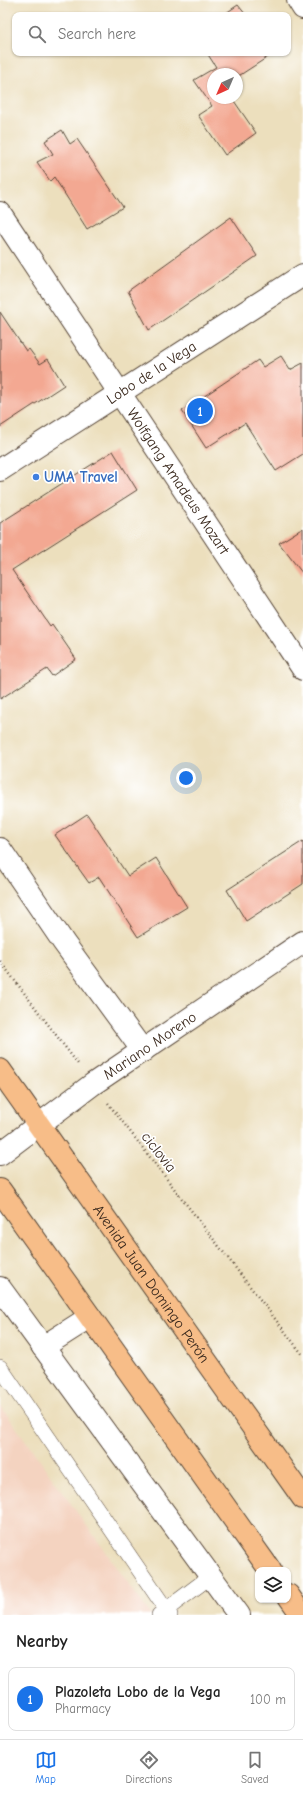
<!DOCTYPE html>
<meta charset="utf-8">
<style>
body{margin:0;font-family:"Comic Neue",sans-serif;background:#f2f2f2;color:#222}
.controls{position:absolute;right:12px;bottom:12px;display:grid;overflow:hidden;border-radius:8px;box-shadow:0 1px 3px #0004}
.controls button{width:36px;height:36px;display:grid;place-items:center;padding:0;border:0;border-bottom:1px solid #e0e0e0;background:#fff;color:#222;font:20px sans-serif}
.compass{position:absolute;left:207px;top:68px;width:36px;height:36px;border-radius:50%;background:#fff;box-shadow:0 1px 3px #0004;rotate:224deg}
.you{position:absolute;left:186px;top:778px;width:14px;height:14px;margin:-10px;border:3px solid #fff;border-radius:50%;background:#1a73e8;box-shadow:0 0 0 6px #1a73e833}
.badge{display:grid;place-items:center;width:26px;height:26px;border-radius:50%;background:#1a73e8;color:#fff;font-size:13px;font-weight:700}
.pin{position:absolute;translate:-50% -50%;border:2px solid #fff;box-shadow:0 1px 4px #0006}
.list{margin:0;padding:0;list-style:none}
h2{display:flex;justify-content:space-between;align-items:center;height:52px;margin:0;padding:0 16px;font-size:17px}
h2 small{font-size:13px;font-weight:400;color:#767676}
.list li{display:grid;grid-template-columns:26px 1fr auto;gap:12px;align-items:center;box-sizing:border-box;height:64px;margin:0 8px 8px;padding:0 8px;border:1px solid #e0e0e0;border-radius:8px}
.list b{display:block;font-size:15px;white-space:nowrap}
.list p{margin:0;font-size:13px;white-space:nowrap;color:#767676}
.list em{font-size:13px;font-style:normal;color:#767676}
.icon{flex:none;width:22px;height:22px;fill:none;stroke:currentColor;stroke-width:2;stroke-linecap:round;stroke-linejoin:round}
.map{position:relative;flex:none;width:303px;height:1615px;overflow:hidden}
.search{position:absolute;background:#fff;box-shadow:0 1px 3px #0004;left:12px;right:12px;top:12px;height:44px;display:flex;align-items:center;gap:10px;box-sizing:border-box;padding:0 14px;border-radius:8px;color:#767676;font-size:15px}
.sheet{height:124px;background:#fff}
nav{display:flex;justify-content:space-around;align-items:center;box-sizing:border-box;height:56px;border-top:1px solid #e0e0e0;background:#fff;font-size:11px;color:#767676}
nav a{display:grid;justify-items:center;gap:2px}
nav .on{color:#1a73e8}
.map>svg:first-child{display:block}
</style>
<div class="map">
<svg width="303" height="1615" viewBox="0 0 303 1615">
<rect width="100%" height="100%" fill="#fff"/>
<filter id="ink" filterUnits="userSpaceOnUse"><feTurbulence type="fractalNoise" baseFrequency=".025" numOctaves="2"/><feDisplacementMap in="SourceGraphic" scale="8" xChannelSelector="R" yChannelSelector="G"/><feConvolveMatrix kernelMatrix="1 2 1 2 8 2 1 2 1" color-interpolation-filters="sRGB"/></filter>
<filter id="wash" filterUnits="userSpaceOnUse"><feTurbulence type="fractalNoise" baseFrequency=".012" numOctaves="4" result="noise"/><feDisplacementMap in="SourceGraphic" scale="16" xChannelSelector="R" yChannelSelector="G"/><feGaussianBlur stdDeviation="0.9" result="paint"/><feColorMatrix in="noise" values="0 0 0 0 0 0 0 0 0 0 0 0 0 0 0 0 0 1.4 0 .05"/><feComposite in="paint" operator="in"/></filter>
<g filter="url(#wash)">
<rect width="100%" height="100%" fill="#ecdfbd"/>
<path fill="#f4d3c0" d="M0 1405 151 1615H0Z"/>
<g id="blocks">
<g fill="#f3a892">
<path d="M238 5 246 15H223Z"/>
<path d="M207 53H274L237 77V74H213V98H232L256 133 225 155 198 115 212 106 194 80 216 67Z"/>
<path d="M62 130 70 144 77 139 123 207 87 229 54 177 50 181 37 162 53 154 45 141Z"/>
<path d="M231 217 257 256 149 330 128 291Z"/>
<path d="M0 312 26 351 29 349 40 364 48 359 64 385 0 427Z"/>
<path d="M281 356 290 370 303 363V454L276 471 245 423 206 448 182 411 258 360 263 367Z"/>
<path d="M113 451 137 490 12 570 50 626 52 624 76 659 52 676 47 669 0 699V523Z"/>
<path d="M303 528V574L279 543Z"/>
<path d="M87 814 128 876 156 858 187 907 138 937 99 877 89 883 55 835Z"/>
<path d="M303 841V884L246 921 227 890Z"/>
</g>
</g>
</g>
<g filter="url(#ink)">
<use href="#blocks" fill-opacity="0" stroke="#564536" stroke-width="1"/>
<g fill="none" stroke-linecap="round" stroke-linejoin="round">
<defs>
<g id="service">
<path d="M0 1367 170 1615"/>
<path d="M159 1615 211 1576"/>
</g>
<g id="minor">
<path d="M298 0 303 8"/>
<path id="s1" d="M0 213 303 669"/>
<path d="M0 849 64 943 143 1051"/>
<path d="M0 1288 239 1615"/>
<path d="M43 1347 90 1317"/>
</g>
<g id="tertiary">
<path id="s2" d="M0 470 303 275"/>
<path id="s3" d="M0 1154 93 1084 303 942"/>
</g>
<g id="primary">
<path id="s4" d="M0 1070 303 1498"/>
<path d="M0 1190 270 1570"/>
<path d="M288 1595 302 1615"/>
</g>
</defs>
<use href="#service" stroke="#564536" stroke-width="16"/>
<use href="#minor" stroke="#564536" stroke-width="24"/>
<use href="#tertiary" stroke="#564536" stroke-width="24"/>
<use href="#primary" stroke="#564536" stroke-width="24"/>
<g stroke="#564536" stroke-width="2.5" stroke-dasharray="1 3" stroke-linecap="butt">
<path d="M0 961 78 1064"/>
<path d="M108 1103 303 1355"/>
</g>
<use href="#service" stroke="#fff" stroke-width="15"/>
<use href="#minor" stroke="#fff" stroke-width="22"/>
<use href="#tertiary" stroke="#fff" stroke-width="22"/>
<use href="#primary" stroke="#f7bd88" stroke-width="22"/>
</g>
</g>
<circle fill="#3f7fe0" stroke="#fff" stroke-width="1.5" cx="36" cy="477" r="4"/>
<g text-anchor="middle" stroke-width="3.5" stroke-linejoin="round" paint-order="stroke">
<g font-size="15" fill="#3b2a1e" stroke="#fff">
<text dy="5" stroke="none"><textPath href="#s2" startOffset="180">Lobo de la Vega</textPath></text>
<text dy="5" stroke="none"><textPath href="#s1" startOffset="322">Wolfgang Amadeus Mozart</textPath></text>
<text dy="5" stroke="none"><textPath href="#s3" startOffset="185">Mariano Moreno</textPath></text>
<text transform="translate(159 1152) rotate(52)" y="5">ciclovia</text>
<text dy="5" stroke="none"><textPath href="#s4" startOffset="262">Avenida Juan Domingo Perón</textPath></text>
</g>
<g font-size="15" font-weight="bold" fill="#366cbe" stroke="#fff" text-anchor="start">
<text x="44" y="482">UMA Travel</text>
</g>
</g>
</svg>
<div class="controls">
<button><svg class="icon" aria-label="layers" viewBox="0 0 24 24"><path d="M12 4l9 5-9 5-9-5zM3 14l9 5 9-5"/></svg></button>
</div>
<svg class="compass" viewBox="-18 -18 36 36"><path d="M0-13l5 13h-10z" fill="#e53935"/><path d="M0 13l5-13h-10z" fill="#767676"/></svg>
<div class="you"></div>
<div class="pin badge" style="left:200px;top:411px">1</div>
<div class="search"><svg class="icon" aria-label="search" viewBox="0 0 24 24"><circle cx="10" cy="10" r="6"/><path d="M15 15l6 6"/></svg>Search here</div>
</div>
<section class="sheet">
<h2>Nearby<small></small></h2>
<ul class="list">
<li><span class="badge">1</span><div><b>Plazoleta Lobo de la Vega</b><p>Pharmacy</p></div><em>100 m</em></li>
</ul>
</section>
<nav>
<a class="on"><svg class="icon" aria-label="map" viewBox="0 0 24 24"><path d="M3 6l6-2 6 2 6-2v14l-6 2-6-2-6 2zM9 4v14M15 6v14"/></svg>Map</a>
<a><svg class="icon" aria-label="directions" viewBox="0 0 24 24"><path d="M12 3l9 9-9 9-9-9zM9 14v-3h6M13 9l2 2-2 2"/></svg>Directions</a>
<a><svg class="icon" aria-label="saved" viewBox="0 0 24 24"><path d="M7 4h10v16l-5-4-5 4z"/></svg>Saved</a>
</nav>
